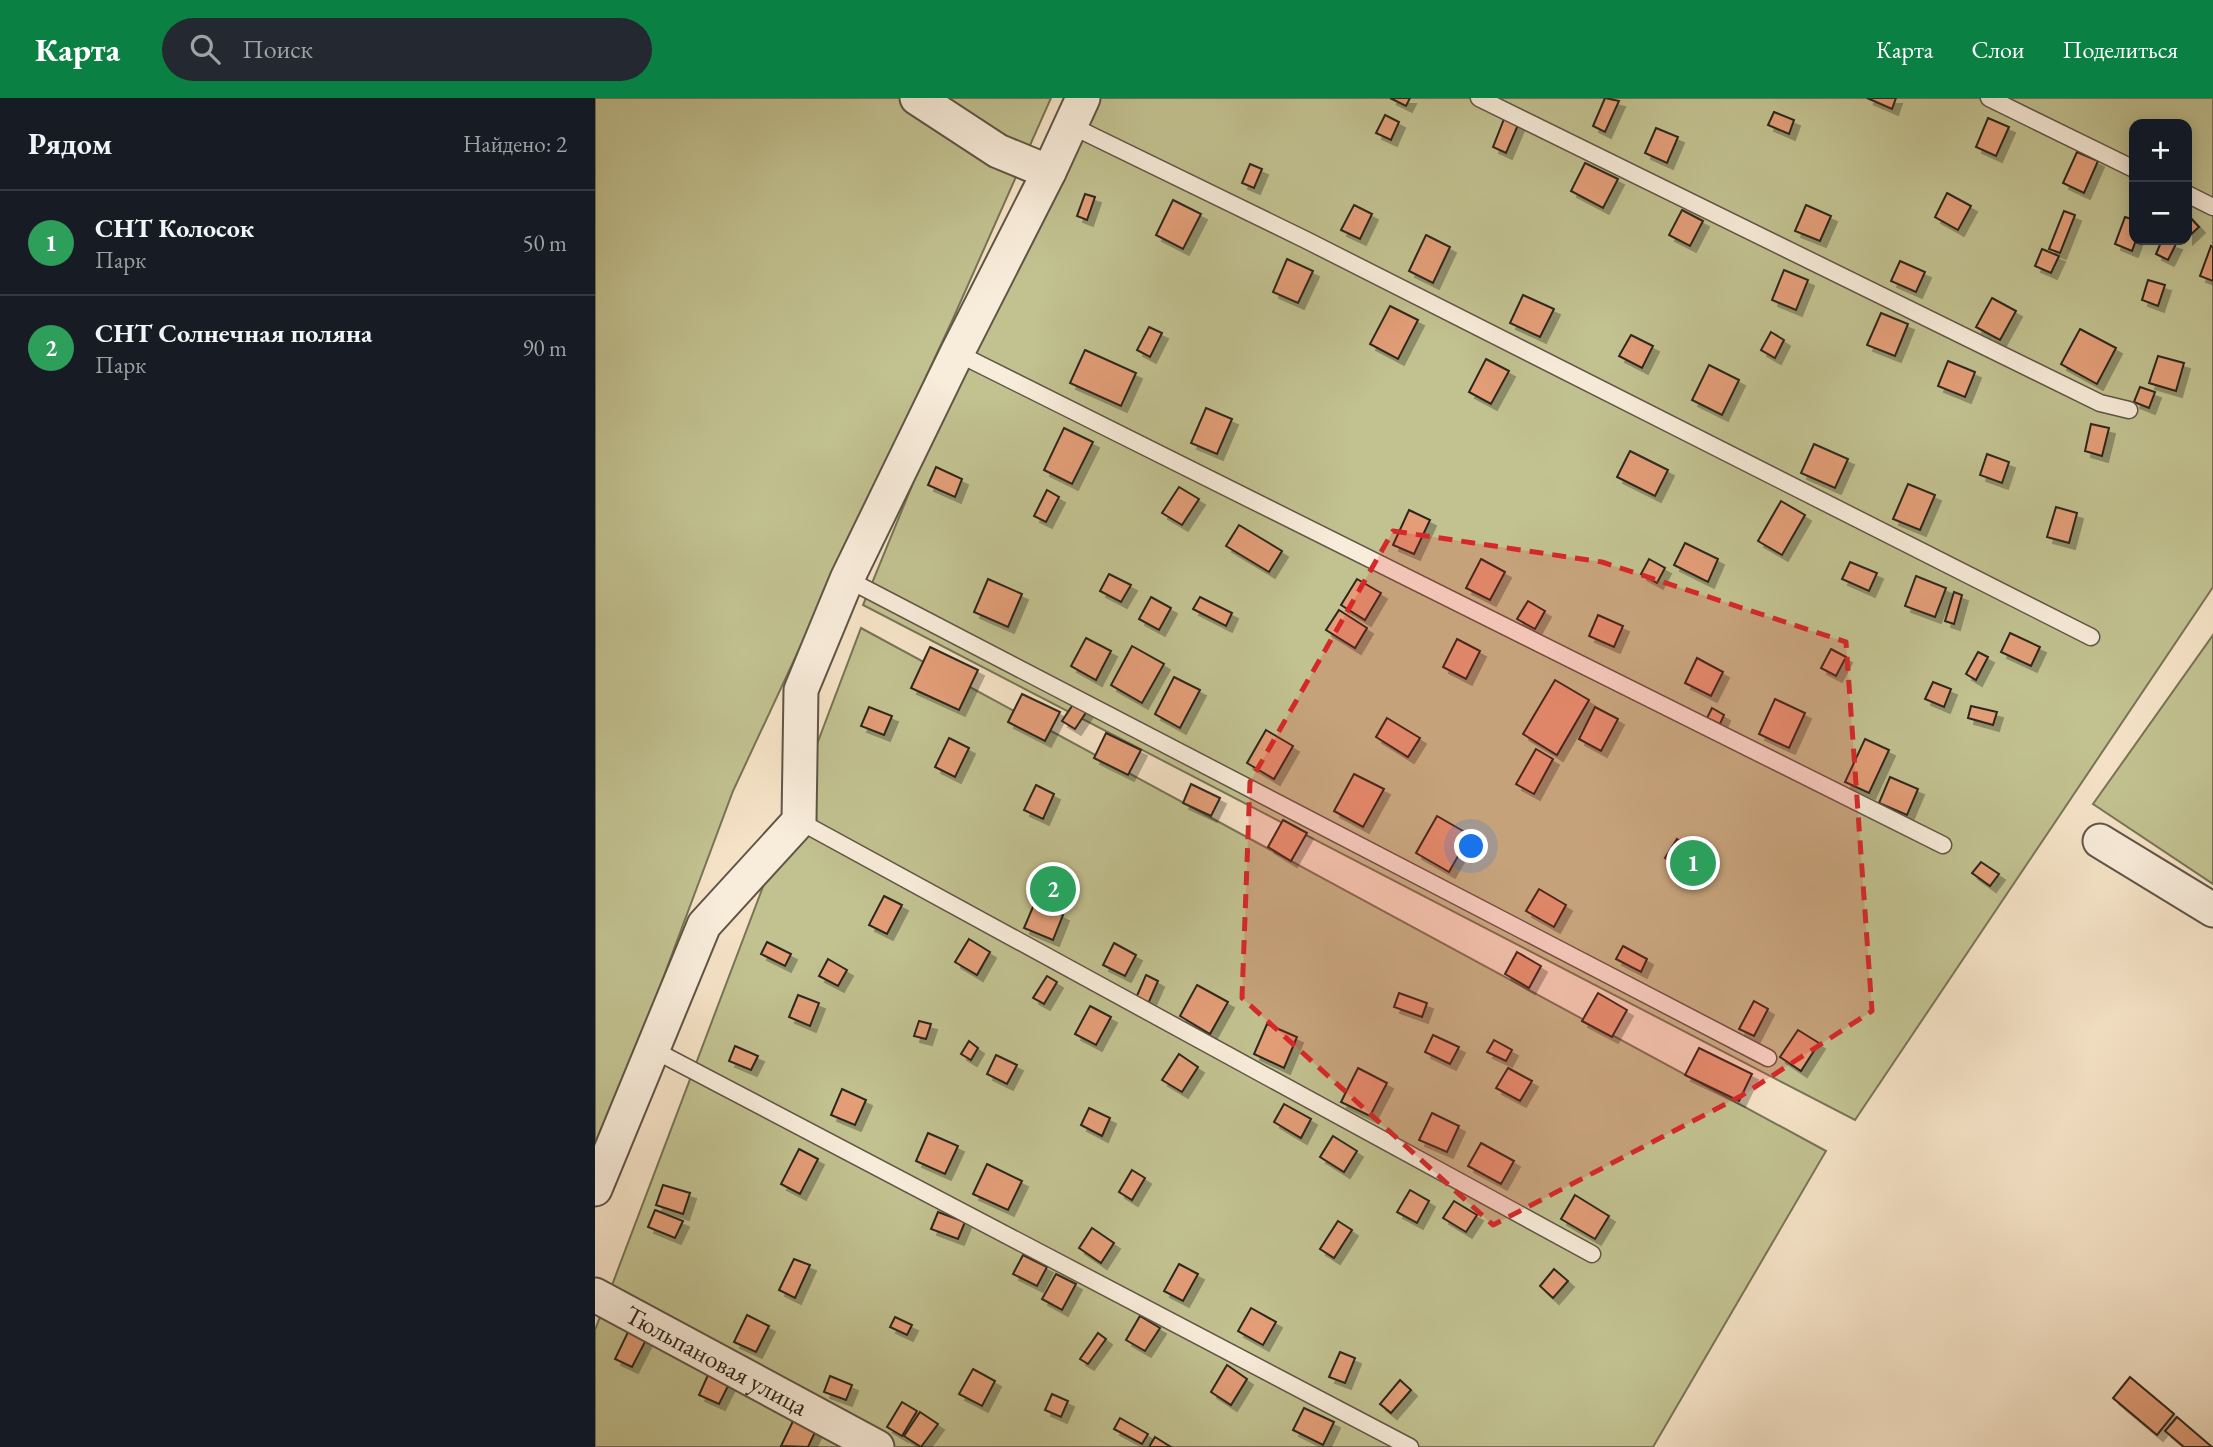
<!DOCTYPE html>
<html lang="ru">
<meta charset="utf-8">
<style>
body{margin:0;font-family:"EB Garamond",serif;background:#242831;color:#f1f3f6}
.controls{position:absolute;right:21px;top:21px;display:grid;overflow:hidden;border-radius:14px;box-shadow:0 4px 18px #0003}
.controls button{width:63px;height:63px;display:grid;place-items:center;padding:0;border:0;border-bottom:2px solid #363941;background:#171b24;color:#f1f3f6;font:35px sans-serif}
.you{position:absolute;left:877px;top:749px;width:24px;height:24px;margin:-18px;border:5px solid #fff;border-radius:50%;background:#1a73e8;box-shadow:0 0 0 10px #1a73e833}
.badge{display:grid;place-items:center;width:46px;height:46px;border-radius:50%;background:#0b8043;color:#fff;font-size:23px;font-weight:700}
.pin{position:absolute;translate:-50% -50%;border:4px solid #fff;box-shadow:0 2px 7px #0006}
.list{margin:0;padding:0;list-style:none}
h2{display:flex;justify-content:space-between;align-items:center;height:91px;margin:0;padding:0 28px;font-size:30px}
h2 small{font-size:23px;font-weight:400;color:#9ea1a6}
.list li{display:grid;grid-template-columns:46px 1fr auto;gap:21px;align-items:center;box-sizing:border-box;height:105px;padding:0 28px;border-top:2px solid #363941}
.list b{display:block;font-size:26px;white-space:nowrap}
.list p{margin:0;font-size:23px;white-space:nowrap;color:#9ea1a6}
.list em{font-size:23px;font-style:normal;color:#9ea1a6}
.icon{flex:none;width:38px;height:38px;fill:none;stroke:currentColor;stroke-width:2;stroke-linecap:round;stroke-linejoin:round}
.map{position:relative;flex:none;width:1618px;height:1349px;overflow:hidden}
header{display:flex;align-items:center;gap:42px;box-sizing:border-box;height:98px;padding:0 35px;background:#0b8043;color:#fff}
header strong{font-size:33px}
nav{display:flex;gap:38px;margin-inline-start:auto;font-size:24px}
.search{width:490px;height:63px;background:#242831;display:flex;align-items:center;gap:18px;box-sizing:border-box;padding:0 24px;border-radius:38px;color:#9ea1a6;font-size:26px}
main{display:flex}
aside{flex:1;background:#171b24}
.map>svg:first-child{display:block}
</style>
<header>
<strong>Карта</strong>
<div class="search"><svg class="icon" aria-label="search" viewBox="0 0 24 24"><circle cx="10" cy="10" r="6"/><path d="M15 15l6 6"/></svg>Поиск</div>
<nav><a>Карта</a><a>Слои</a><a>Поделиться</a></nav>
</header>
<main>
<aside>
<h2>Рядом<small>Найдено: 2</small></h2>
<ul class="list">
<li><span class="badge" style="background:#2e9e5b">1</span><div><b>СНТ Колосок</b><p>Парк</p></div><em>50 m</em></li>
<li><span class="badge" style="background:#2e9e5b">2</span><div><b>СНТ Солнечная поляна</b><p>Парк</p></div><em>90 m</em></li>
</ul>
</aside>
<div class="map">
<svg width="1618" height="1349" viewBox="0 0 1618 1349">
<defs>
<filter id="shadow"><feDropShadow dx="6" dy="6" stdDeviation="0" flood-color="#0004"/></filter>
</defs>
<rect width="100%" height="100%" fill="#f5e2c6"/>
<filter id="stains"><feTurbulence type="fractalNoise" baseFrequency=".00286" numOctaves="4"/><feColorMatrix values="0 0 0 0 .2 0 0 0 0 .09 0 0 0 0 .02 0 0 0 .5 -.17"/></filter>
<radialGradient id="worn" r=".72"><stop offset=".6" stop-color="#630" stop-opacity="0"/><stop offset="1" stop-color="#630" stop-opacity=".3"/></radialGradient>
<g fill="#c2c190" stroke="#787456" stroke-width="2" fill-rule="evenodd">
<path d="M0 0H456L357 223 138 693 54 918 0 1048Z"/>
<path d="M476 0H1618V489L1260 1022 268 507ZM1539 26H1592V142H1539Z"/>
<path d="M266 530 1231 1053 1058 1349H0V1232Z"/>
<path d="M1618 537V786L1498 706Z"/>
</g>
<g fill="#e39e78" stroke="#2f261c" stroke-width="2" filter="url(#shadow)">
<path d="M795 0H815L811 8Z"/>
<path d="M1010 0 1024 3 1010 34 998 28Z"/>
<path d="M1272 0H1301L1297 11Z"/>
<path d="M1179 14 1199 22 1194 36 1173 27Z"/>
<path d="M790 17 804 24 796 42 781 35Z"/>
<path d="M1393 20 1414 29 1401 58 1381 49Z"/>
<path d="M909 21 923 27 911 55 898 49Z"/>
<path d="M1061 30 1083 39 1072 65 1050 55Z"/>
<path d="M1482 54 1503 63 1489 95 1468 85Z"/>
<path d="M990 65 1023 81 1008 110 976 93Z"/>
<path d="M655 66 667 71 659 90 647 85Z"/>
<path d="M1352 95 1376 108 1363 132 1340 119Z"/>
<path d="M490 96 500 99 492 122 482 118Z"/>
<path d="M578 102 606 116 588 151 561 137Z"/>
<path d="M759 107 777 116 765 141 746 132Z"/>
<path d="M1211 107 1236 118 1225 143 1200 133Z"/>
<path d="M1087 112 1108 123 1095 148 1074 137Z"/>
<path d="M1469 113 1480 117 1465 155 1454 151Z"/>
<path d="M1592 116 1604 129 1592 140Z"/>
<path d="M1530 119 1539 122V142H1541L1537 153 1520 146Z"/>
<path d="M831 137 855 149 838 185 814 173Z"/>
<path d="M1567 142 1581 146 1573 162 1561 156Z"/>
<path d="M1616 148 1618 149V183L1605 178Z"/>
<path d="M1447 151 1464 158 1456 175 1440 168Z"/>
<path d="M692 161 718 173 703 205 678 194Z"/>
<path d="M1305 163 1330 174 1321 194 1296 183Z"/>
<path d="M1189 172 1213 182 1201 212 1177 202Z"/>
<path d="M1553 182 1570 187 1563 208 1547 202Z"/>
<path d="M928 197 959 211 945 239 915 225Z"/>
<path d="M1397 200 1421 213 1405 242 1381 229Z"/>
<path d="M795 208 823 222 803 261 775 246Z"/>
<path d="M1286 215 1313 226 1300 258 1272 247Z"/>
<path d="M554 229 567 235 555 259 542 252Z"/>
<path d="M1485 231 1521 250 1502 286 1466 266Z"/>
<path d="M1176 234 1189 242 1180 260 1166 252Z"/>
<path d="M1036 237 1058 248 1047 270 1024 258Z"/>
<path d="M490 252 541 275 526 308 475 285Z"/>
<path d="M1563 258 1589 265 1581 293 1554 285Z"/>
<path d="M891 261 914 273 896 306 874 294Z"/>
<path d="M1353 263 1380 274 1370 299 1343 288Z"/>
<path d="M1114 267 1144 282 1127 317 1097 302Z"/>
<path d="M1545 289 1560 294 1554 310 1539 304Z"/>
<path d="M611 310 637 321 622 356 596 345Z"/>
<path d="M1496 326 1514 330 1507 358 1490 353Z"/>
<path d="M469 330 498 344 477 386 449 372Z"/>
<path d="M1219 346 1253 361 1240 390 1206 375Z"/>
<path d="M1035 353 1073 372 1060 398 1022 379Z"/>
<path d="M1392 356 1414 364 1407 385 1385 377Z"/>
<path d="M341 369 367 381 360 399 333 387Z"/>
<path d="M1313 386 1340 397 1325 432 1298 421Z"/>
<path d="M584 389 604 401 587 427 567 415Z"/>
<path d="M452 392 464 399 451 424 439 418Z"/>
<path d="M1186 403 1210 417 1187 457 1163 443Z"/>
<path d="M1461 409 1482 415 1474 445 1452 439Z"/>
<path d="M814 412 835 422 819 456 798 447Z"/>
<path d="M644 427 687 453 674 474 631 448Z"/>
<path d="M1090 445 1123 461 1113 484 1079 467Z"/>
<path d="M886 461 910 474 895 502 871 490Z"/>
<path d="M1054 461 1070 470 1062 485 1046 476Z"/>
<path d="M1255 464 1282 475 1274 493 1247 481Z"/>
<path d="M514 476 536 487 526 504 505 493Z"/>
<path d="M1321 478 1351 490 1340 519 1310 508Z"/>
<path d="M393 481 427 496 413 529 379 514Z"/>
<path d="M762 481 786 495 770 522 746 507Z"/>
<path d="M1359 494 1367 497 1359 526 1350 523Z"/>
<path d="M556 499 576 510 564 532 544 521Z"/>
<path d="M605 499 637 515 631 528 598 511Z"/>
<path d="M933 503 950 513 940 531 922 521Z"/>
<path d="M744 512 772 530 760 550 731 532Z"/>
<path d="M1003 517 1028 528 1019 549 994 538Z"/>
<path d="M1415 535 1445 549 1436 568 1406 554Z"/>
<path d="M491 540 516 553 501 582 476 568Z"/>
<path d="M862 541 885 553 871 581 848 569Z"/>
<path d="M537 548 569 566 547 605 516 587Z"/>
<path d="M335 549 383 572 364 612 316 590Z"/>
<path d="M1236 551 1251 559 1241 578 1226 570Z"/>
<path d="M1383 554 1393 559 1381 582 1371 576Z"/>
<path d="M1102 560 1128 574 1116 598 1090 585Z"/>
<path d="M579 579 605 592 585 630 560 616Z"/>
<path d="M960 582 994 602 962 657 928 636Z"/>
<path d="M1338 584 1356 591 1349 609 1330 601Z"/>
<path d="M427 596 465 614 450 643 413 624Z"/>
<path d="M1180 601 1210 615 1194 650 1164 636Z"/>
<path d="M479 605 492 613 480 631 467 623Z"/>
<path d="M1376 608 1402 614 1398 627 1373 620Z"/>
<path d="M274 609 297 618 289 637 266 628Z"/>
<path d="M1000 609 1023 621 1006 653 984 641Z"/>
<path d="M1117 610 1129 617 1125 626 1112 620Z"/>
<path d="M792 620 825 640 813 659 781 639Z"/>
<path d="M671 632 698 648 679 681 652 665Z"/>
<path d="M511 635 546 652 533 677 499 660Z"/>
<path d="M354 640 374 650 360 679 340 669Z"/>
<path d="M1270 641 1294 652 1274 695 1250 684Z"/>
<path d="M941 651 958 661 939 696 921 686Z"/>
<path d="M759 676 789 691 768 729 739 713Z"/>
<path d="M1295 679 1323 691 1312 717 1284 705Z"/>
<path d="M596 686 625 700 616 718 588 705Z"/>
<path d="M441 687 459 696 448 721 429 712Z"/>
<path d="M842 718 875 737 854 774 821 755Z"/>
<path d="M688 722 712 735 696 763 673 749Z"/>
<path d="M1082 741 1107 757 1096 776 1070 760Z"/>
<path d="M1386 764 1404 776 1395 788 1377 775Z"/>
<path d="M944 791 971 807 959 829 931 813Z"/>
<path d="M289 798 307 807 292 836 274 827Z"/>
<path d="M440 804 468 817 458 842 429 830Z"/>
<path d="M374 841 395 854 382 877 360 864Z"/>
<path d="M172 844 196 856 190 868 166 856Z"/>
<path d="M519 845 541 857 530 878 508 867Z"/>
<path d="M1028 848 1052 861 1046 874 1021 861Z"/>
<path d="M922 854 946 868 934 890 910 876Z"/>
<path d="M233 861 252 872 243 888 224 878Z"/>
<path d="M551 877 563 883 553 906 541 900Z"/>
<path d="M452 878 462 884 449 906 438 900Z"/>
<path d="M602 887 633 904 615 936 585 918Z"/>
<path d="M804 895 832 905 827 919 799 909Z"/>
<path d="M1003 895 1032 912 1017 939 987 923Z"/>
<path d="M203 897 224 905 215 928 194 919Z"/>
<path d="M1159 903 1173 911 1159 938 1144 931Z"/>
<path d="M495 908 516 919 501 947 480 936Z"/>
<path d="M324 923 336 926 331 941 319 938Z"/>
<path d="M672 926 702 939 689 970 659 956Z"/>
<path d="M1203 932 1224 945 1206 973 1185 959Z"/>
<path d="M838 937 864 949 855 966 830 954Z"/>
<path d="M899 942 917 952 911 963 892 954Z"/>
<path d="M374 943 383 950 376 962 366 956Z"/>
<path d="M140 948 163 958 156 972 134 963Z"/>
<path d="M1104 950 1157 976 1144 1003 1090 977Z"/>
<path d="M584 956 603 969 587 994 567 982Z"/>
<path d="M401 957 422 967 412 986 392 976Z"/>
<path d="M763 970 792 985 775 1018 746 1004Z"/>
<path d="M913 970 937 983 925 1003 901 990Z"/>
<path d="M247 991 271 1002 260 1027 236 1017Z"/>
<path d="M689 1006 716 1021 706 1040 679 1024Z"/>
<path d="M494 1010 515 1020 507 1038 486 1027Z"/>
<path d="M837 1015 864 1028 852 1054 824 1042Z"/>
<path d="M333 1035 363 1048 350 1076 321 1063Z"/>
<path d="M738 1038 762 1053 749 1074 725 1059Z"/>
<path d="M886 1045 919 1063 906 1086 873 1068Z"/>
<path d="M204 1051 223 1061 205 1096 186 1086Z"/>
<path d="M392 1066 427 1083 413 1112 378 1096Z"/>
<path d="M537 1072 550 1080 537 1102 524 1094Z"/>
<path d="M68 1087 95 1095 88 1116 61 1107Z"/>
<path d="M815 1092 834 1103 822 1125 802 1114Z"/>
<path d="M980 1097 1014 1118 1000 1141 966 1121Z"/>
<path d="M859 1103 882 1117 871 1134 848 1120Z"/>
<path d="M60 1112 88 1123 80 1140 53 1129Z"/>
<path d="M343 1114 370 1124 363 1141 336 1131Z"/>
<path d="M743 1123 757 1132 739 1160 725 1151Z"/>
<path d="M497 1130 519 1145 506 1165 484 1150Z"/>
<path d="M428 1157 452 1169 442 1188 418 1176Z"/>
<path d="M199 1161 215 1167 200 1200 184 1192Z"/>
<path d="M584 1166 603 1176 588 1203 569 1193Z"/>
<path d="M959 1171 973 1183 958 1200 945 1188Z"/>
<path d="M461 1176 481 1186 467 1212 447 1201Z"/>
<path d="M656 1210 681 1224 668 1247 643 1233Z"/>
<path d="M152 1217 174 1228 161 1254 139 1244Z"/>
<path d="M545 1218 565 1230 550 1253 531 1242Z"/>
<path d="M300 1219 317 1227 312 1237 295 1229Z"/>
<path d="M34 1232 52 1240 37 1269 20 1261Z"/>
<path d="M503 1235 511 1241 493 1266 485 1261Z"/>
<path d="M745 1254 760 1260 750 1285 734 1279Z"/>
<path d="M632 1267 652 1281 636 1307 616 1294Z"/>
<path d="M378 1271 400 1283 387 1308 364 1296Z"/>
<path d="M113 1277 134 1286 124 1306 104 1297Z"/>
<path d="M235 1278 257 1287 251 1302 229 1294Z"/>
<path d="M1535 1279 1579 1316 1562 1337 1518 1300Z"/>
<path d="M805 1282 816 1292 796 1315 785 1306Z"/>
<path d="M457 1296 473 1303 466 1319 450 1312Z"/>
<path d="M307 1304 322 1313 307 1338 292 1329Z"/>
<path d="M709 1310 739 1324 728 1347 698 1332Z"/>
<path d="M325 1314 343 1326 326 1349 309 1338Z"/>
<path d="M1582 1319 1617 1349H1589L1570 1333Z"/>
<path d="M525 1320 553 1336 547 1346 519 1331Z"/>
<path d="M199 1321 221 1332 213 1349 186 1348Z"/>
<path d="M560 1339 576 1349H554Z"/>
</g>
<g fill="none" stroke-linecap="round" stroke-linejoin="round">
<defs>
<g id="lane">
<path d="M884 0 1505 305 1534 312"/>
<path d="M1394 0 1539 71"/>
<path d="M477 28 711 142 1496 539"/>
<path d="M1592 96 1618 109"/>
<path d="M362 255 1348 747"/>
<path d="M252 481 1173 960"/>
<path d="M204 723 997 1156"/>
<path d="M57 951 815 1349"/>
</g>
<g id="street">
<path d="M322 0 403 53 454 74"/>
<path d="M1505 743 1618 812"/>
<path d="M0 1091 109 827 204 723 206 592 252 481 362 255 454 74 488 0"/>
<path id="s1" d="M0 1197 282 1349"/>
</g>
</defs>
<use href="#lane" stroke="#605546" stroke-width="19"/>
<use href="#street" stroke="#605546" stroke-width="37"/>
<use href="#lane" stroke="#f8ecda" stroke-width="16"/>
<use href="#street" stroke="#f8ecda" stroke-width="33"/>
</g>
<path fill="#d62828" fill-opacity="0.2" stroke="#d62828" stroke-width="5" stroke-dasharray="14 9" stroke-linejoin="round" d="M798 433 1007 464 1251 544 1277 913 1146 998 898 1127 647 900 655 684Z"/>
<g text-anchor="middle" stroke-width="5" stroke-linejoin="round" paint-order="stroke">
<g font-size="26" fill="#2f261c" stroke="#f8ecda">
<text dy="9" stroke="none"><textPath href="#s1" startOffset="138">Тюльпановая улица</textPath></text>
</g>
</g>
<rect width="100%" height="100%" filter="url(#stains)"/>
<rect width="100%" height="100%" fill="url(#worn)"/>
</svg>
<div class="controls">
<button>+</button>
<button>−</button>
</div>
<div class="you"></div>
<div class="pin badge" style="left:1098px;top:765px;background:#2e9e5b">1</div>
<div class="pin badge" style="left:458px;top:791px;background:#2e9e5b">2</div>
</div>
</main>
